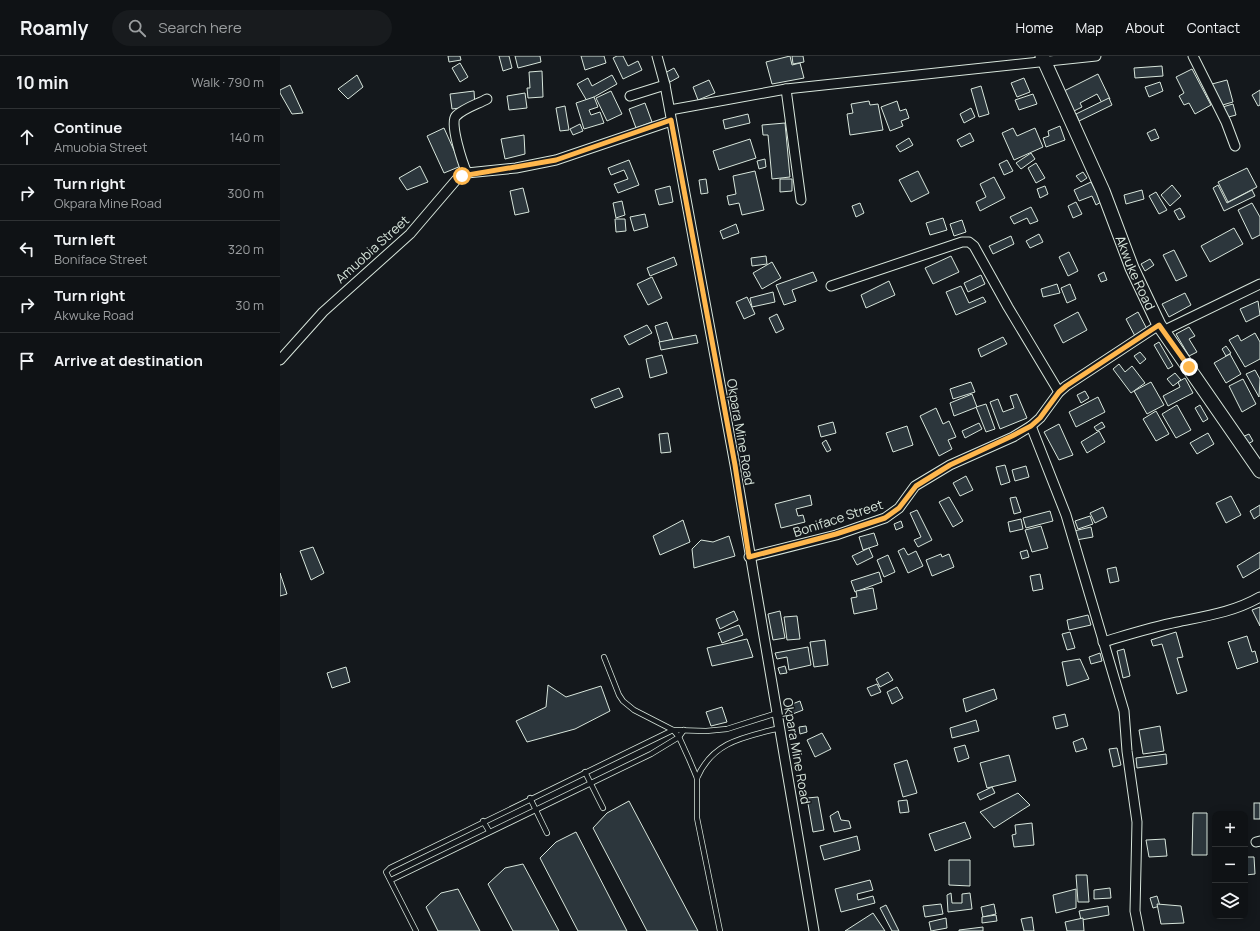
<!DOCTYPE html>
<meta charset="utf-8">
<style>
body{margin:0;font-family:Manrope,sans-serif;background:#181b1e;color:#f1f3f6}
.controls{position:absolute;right:12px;bottom:12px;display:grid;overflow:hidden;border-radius:8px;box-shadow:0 2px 10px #0003}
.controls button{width:36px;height:36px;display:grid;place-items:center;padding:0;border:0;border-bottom:1px solid #2f3234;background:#0f1215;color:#f1f3f6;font:20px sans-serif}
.stop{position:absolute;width:12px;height:12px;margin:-9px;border:3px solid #ffb74d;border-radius:50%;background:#fff}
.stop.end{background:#ffb74d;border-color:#fff;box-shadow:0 1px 4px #0008}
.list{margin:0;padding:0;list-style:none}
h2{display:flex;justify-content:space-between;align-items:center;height:52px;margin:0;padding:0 16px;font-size:17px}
h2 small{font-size:13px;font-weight:400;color:#9b9ea0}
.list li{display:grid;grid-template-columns:26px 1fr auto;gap:12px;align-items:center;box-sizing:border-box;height:56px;padding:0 16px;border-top:1px solid #2f3234}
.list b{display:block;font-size:15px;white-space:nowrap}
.list p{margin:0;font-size:13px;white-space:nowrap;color:#9b9ea0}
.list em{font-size:13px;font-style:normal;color:#9b9ea0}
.icon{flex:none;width:22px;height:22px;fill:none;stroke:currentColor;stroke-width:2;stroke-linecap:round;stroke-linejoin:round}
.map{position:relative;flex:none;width:980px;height:875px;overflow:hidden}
header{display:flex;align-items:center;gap:24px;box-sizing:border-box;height:56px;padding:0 20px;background:#0f1215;border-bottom:1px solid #2f3234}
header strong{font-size:19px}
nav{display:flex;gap:22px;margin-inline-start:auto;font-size:14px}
.search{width:280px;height:36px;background:#181b1e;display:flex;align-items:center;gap:10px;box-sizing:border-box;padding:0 14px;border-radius:22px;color:#9b9ea0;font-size:15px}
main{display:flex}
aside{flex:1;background:#0f1215}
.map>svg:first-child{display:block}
</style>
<header>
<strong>Roamly</strong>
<div class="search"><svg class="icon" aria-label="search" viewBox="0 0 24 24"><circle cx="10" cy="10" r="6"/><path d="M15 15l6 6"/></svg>Search here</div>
<nav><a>Home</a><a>Map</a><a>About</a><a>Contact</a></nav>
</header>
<main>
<aside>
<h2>10 min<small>Walk · 790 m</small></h2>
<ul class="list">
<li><svg class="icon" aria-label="ahead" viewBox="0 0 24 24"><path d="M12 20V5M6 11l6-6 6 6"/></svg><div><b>Continue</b><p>Amuobia Street</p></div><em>140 m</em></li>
<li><svg class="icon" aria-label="right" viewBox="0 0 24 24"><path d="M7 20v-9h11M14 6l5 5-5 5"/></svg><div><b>Turn right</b><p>Okpara Mine Road</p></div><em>300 m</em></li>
<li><svg class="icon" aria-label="left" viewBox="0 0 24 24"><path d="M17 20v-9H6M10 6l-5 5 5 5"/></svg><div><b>Turn left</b><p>Boniface Street</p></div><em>320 m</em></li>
<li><svg class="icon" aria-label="right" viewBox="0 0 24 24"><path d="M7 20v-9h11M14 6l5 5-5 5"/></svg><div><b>Turn right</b><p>Akwuke Road</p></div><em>30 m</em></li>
<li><svg class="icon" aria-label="arrive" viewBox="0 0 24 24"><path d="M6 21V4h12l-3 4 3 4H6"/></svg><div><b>Arrive at destination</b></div></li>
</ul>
</aside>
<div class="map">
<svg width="980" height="875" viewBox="0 0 980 875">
<rect width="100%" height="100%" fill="#14181c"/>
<g fill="#2c363c" stroke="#d8e6dc">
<path d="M168 0H180L181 4 169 6Z"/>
<path d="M219 0H229L232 12 223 15Z"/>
<path d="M235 0H260L261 6 238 12Z"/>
<path d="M301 0H324L326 7 305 14Z"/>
<path d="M337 0H343L348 10 358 5 362 14 343 23 333 2Z"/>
<path d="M510 0 512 9 520 7 524 22 492 28 486 6Z"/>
<path d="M512 0H523L524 6 513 8Z"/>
<path d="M180 7 188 21 180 26 172 12Z"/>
<path d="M882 10 883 20 855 22 854 12Z"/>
<path d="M394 12 399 21 390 26 385 17Z"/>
<path d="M912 13 931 49 915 58 909 47 904 49 899 40 904 37 896 21Z"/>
<path d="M262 15 263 41 248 42 247 32H250L249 16Z"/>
<path d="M818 18 830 43 822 47 817 38 800 47 802 51 794 55 784 35Z"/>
<path d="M77 19 83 31 68 43 58 33Z"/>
<path d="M332 19 337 28 307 45 297 28 308 22 312 30Z"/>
<path d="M744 22 750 36 737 41 731 27Z"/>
<path d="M429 24 435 37 418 44 413 31Z"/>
<path d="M947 24 953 46 939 50 932 28Z"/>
<path d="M880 26 883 35 869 41 865 31Z"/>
<path d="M10 29 23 57 12 58 0 37V34Z"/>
<path d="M701 30 709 58 699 61 691 33Z"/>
<path d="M980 34V49L978 50 972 39Z"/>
<path d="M194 35 195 50 172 53 170 38Z"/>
<path d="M331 35 342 58 327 65 316 42Z"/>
<path d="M245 37 247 52 229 54 227 40Z"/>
<path d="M753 38 757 48 739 54 735 44Z"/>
<path d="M314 41 318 51 309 54 311 59 320 56 324 67 304 73 296 47Z"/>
<path d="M829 42 832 49 799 65 796 58Z"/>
<path d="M589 45 590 49 598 48 603 74 570 79 567 58 573 57 571 48Z"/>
<path d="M617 45 620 55 626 53 629 62 621 65 623 70 610 75 601 51Z"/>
<path d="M365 47 372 66 356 72 349 53Z"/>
<path d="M953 48 956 59 941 63 939 52Z"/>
<path d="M285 50 289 74 280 75 276 52Z"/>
<path d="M691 52 695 61 684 67 680 58Z"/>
<path d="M468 58 470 67 445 73 443 64Z"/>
<path d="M505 67 510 121 492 123 488 79H483L482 69Z"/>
<path d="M300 68 303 75 293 79 290 73Z"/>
<path d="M780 70 785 84 766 91 763 82 769 80 768 75Z"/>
<path d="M164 72 181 110 164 117 147 80Z"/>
<path d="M733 72 737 80 755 72 763 91 734 104 722 77Z"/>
<path d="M875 73 879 82 871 85 867 77Z"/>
<path d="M690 77 694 85 681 91 677 84Z"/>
<path d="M244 79 245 98 225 103 221 83Z"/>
<path d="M629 82 633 89 620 96 616 90Z"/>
<path d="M470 83 476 102 439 114 433 95Z"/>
<path d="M751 97 755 103 741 113 736 107Z"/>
<path d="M485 103 486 111 479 113 477 105Z"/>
<path d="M349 104 359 129 338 137 334 128 348 123 344 114 331 119 328 112Z"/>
<path d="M727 104 733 115 724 119 719 108Z"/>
<path d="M756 107 765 122 756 127 748 112Z"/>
<path d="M140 110 148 126 127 134 119 122Z"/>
<path d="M967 112 977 131 948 146 938 126Z"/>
<path d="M475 115 484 154 462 159 459 147 449 149 447 140 456 138 453 120Z"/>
<path d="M638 115 649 137 631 146 619 124Z"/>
<path d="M803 116 807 122 801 126 796 120Z"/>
<path d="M714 121 725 142 700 155 696 146 706 141 700 128Z"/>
<path d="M426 123 428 137 421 138 419 124Z"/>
<path d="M500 123H512V135L500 136Z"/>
<path d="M811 126 821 146 816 149 812 140 799 145 794 134Z"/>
<path d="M892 129 901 140 890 150 881 139Z"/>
<path d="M938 129 947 147 972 134 975 140 944 155 933 132Z"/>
<path d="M390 130 393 146 379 149 375 134Z"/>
<path d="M765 130 768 138 760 142 757 133Z"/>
<path d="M243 132 249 156 235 159 230 135Z"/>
<path d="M862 134 864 143 846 148 844 139Z"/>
<path d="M876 136 887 154 879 158 869 140Z"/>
<path d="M342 145 345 159 336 162 333 147Z"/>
<path d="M796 146 802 158 793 162 788 150Z"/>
<path d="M580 147 584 157 576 161 572 150Z"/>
<path d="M972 147 980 161V179L972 183 958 154Z"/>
<path d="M751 151 758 165 750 168 747 162 734 168 730 161Z"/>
<path d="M900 152 905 161 899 164 894 155Z"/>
<path d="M365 158 368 171 354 175 350 161Z"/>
<path d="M663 162 667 174 650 179 646 167Z"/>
<path d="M335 163H345L346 175 336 176Z"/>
<path d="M682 164 686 176 674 180 670 168Z"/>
<path d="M456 168 459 177 443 183 440 175Z"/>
<path d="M954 172 963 188 930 206 921 190Z"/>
<path d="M759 178 763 186 750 192 746 185Z"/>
<path d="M731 180 734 188 713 198 709 190Z"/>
<path d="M894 194 907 220 896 225 883 199Z"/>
<path d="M789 196 798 215 788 220 779 201Z"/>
<path d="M486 200 487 208 472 210 471 202Z"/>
<path d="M671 200 679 216 653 228 645 212Z"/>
<path d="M394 201 397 209 370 220 367 212Z"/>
<path d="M870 203 874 209 865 215 861 208Z"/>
<path d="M492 206 501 222 482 233 473 217Z"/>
<path d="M533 216 537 225 512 234 516 245 504 249 496 229Z"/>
<path d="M824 216 827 224 821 226 818 219Z"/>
<path d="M701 219 705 228 688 236 684 227Z"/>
<path d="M372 221 382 242 368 249 357 228Z"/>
<path d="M609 225 615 239 586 252 581 239Z"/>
<path d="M777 228 780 237 763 241 761 233Z"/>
<path d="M790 228 796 243 787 247 781 232Z"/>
<path d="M681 230 689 247 703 241 706 246 676 259 666 236Z"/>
<path d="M493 236 495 246 472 251 470 242Z"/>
<path d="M905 237 911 249 889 261 882 248Z"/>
<path d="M467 241 475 258 464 263 456 246Z"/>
<path d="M978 245 980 259 966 266 960 253Z"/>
<path d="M798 256 807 274 783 287 774 269Z"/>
<path d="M858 256 868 275 856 282 846 263Z"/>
<path d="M497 258 504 273 496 277 489 262Z"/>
<path d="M387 266 393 283 380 287 375 270Z"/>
<path d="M367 269 372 277 349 289 344 280Z"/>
<path d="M909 271 915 280 909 283 917 296 909 300 896 278Z"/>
<path d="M975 277 980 286V303L965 311 949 284 958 279 961 285Z"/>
<path d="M416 279 418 287 381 294 379 286Z"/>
<path d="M723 281 727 288 701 301 698 293Z"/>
<path d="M879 286 893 310 888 313 874 289Z"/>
<path d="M946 290 951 297 946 300 942 293Z"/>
<path d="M860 296 866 303 860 308 854 300Z"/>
<path d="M950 298 961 318 946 327 934 307Z"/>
<path d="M382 299 387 317 370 322 366 303Z"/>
<path d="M839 308 845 316 852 310 865 327 851 337 833 313Z"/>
<path d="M975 314 980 323 979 341 966 318Z"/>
<path d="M895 317 901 324 893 330 887 323Z"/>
<path d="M905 322 913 337 888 350 883 340 900 331 898 326Z"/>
<path d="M963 323 976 348 962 356 949 330Z"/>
<path d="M691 326 695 336 673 343 670 333Z"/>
<path d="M871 326 884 349 867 358 854 335Z"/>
<path d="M339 332 343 341 315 352 311 343Z"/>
<path d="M805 335 809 342 801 347 797 339Z"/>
<path d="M692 338 697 351 674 360 670 347Z"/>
<path d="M737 338 747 362 720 373 710 346 718 343 723 356 734 352 730 340Z"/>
<path d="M818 341 825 356 796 371 789 356Z"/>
<path d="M706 348 715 373 706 376 696 351Z"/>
<path d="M897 349 911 374 896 382 882 358Z"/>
<path d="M920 349 928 363 923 366 915 352Z"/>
<path d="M656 352 663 368 669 365 676 381 668 384 672 393 659 400 640 360Z"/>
<path d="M876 355 889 378 876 385 863 363Z"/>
<path d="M553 366 556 377 541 381 538 370Z"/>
<path d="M822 366 825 371 817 375 814 371Z"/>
<path d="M699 367 702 373 685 382 682 375Z"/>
<path d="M779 368 793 399 779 404 764 376Z"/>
<path d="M627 370 633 389 613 396 606 377Z"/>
<path d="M819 375 825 386 807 397 801 386Z"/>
<path d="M388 377 391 396 381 397 379 378Z"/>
<path d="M928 377 934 388 917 398 910 387Z"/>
<path d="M969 378 973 385 968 388 960 382Z"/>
<path d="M546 384 551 394 547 396 542 387Z"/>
<path d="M725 409 730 426 721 429 716 411Z"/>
<path d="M746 410 749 421 735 425 732 414Z"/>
<path d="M686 420 693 434 680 440 673 427Z"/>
<path d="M530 439 532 449 516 453 518 460 523 459 525 466 501 472 495 448Z"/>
<path d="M951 440 961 459 946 467 936 447Z"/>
<path d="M669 441 683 465 673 471 659 446Z"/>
<path d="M736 441 741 456 734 458 730 442Z"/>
<path d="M980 449V459L974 463 970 455Z"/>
<path d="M823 451 827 461 815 467 810 457Z"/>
<path d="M637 454 652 484 638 491 634 484 641 481 630 457Z"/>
<path d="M770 455 773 465 746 472 743 462Z"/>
<path d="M810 460 813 468 798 473 795 465Z"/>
<path d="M741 463 743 473 730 476 728 466Z"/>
<path d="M403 464 410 486 380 499 373 480Z"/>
<path d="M621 465 623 471 616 474 614 468Z"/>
<path d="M761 470 768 492 752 496 745 474Z"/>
<path d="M811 471 813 481 796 484 794 475Z"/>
<path d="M594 477 598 489 583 494 579 481Z"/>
<path d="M449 480 455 500 414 512 412 493 421 484 433 486Z"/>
<path d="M33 491 44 517 31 524 20 495Z"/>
<path d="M589 492 593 501 577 509 572 500Z"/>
<path d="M624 492 628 499 636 495 643 510 628 517 618 495Z"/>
<path d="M747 494 749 501 742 503 740 496Z"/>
<path d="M980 496V512L963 522 957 510Z"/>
<path d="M661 498 662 501 669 498 674 511 652 520 646 504Z"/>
<path d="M608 499 615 516 604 521 597 504Z"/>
<path d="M836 511 839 525 830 527 827 513Z"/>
<path d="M599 516 602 526 575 536 571 525Z"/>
<path d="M0 517 7 538 0 540Z"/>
<path d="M760 518 763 533 753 535 750 520Z"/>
<path d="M593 532 597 553 574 558 571 542 577 541 576 535Z"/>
<path d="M980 551V570L972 554Z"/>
<path d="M454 555 458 564 440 573 436 563Z"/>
<path d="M500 555 505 582 493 584 488 558Z"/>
<path d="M808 559 811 569 789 574 787 564Z"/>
<path d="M517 560 520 583 507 584 504 561Z"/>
<path d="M459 569 463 579 442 587 438 577Z"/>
<path d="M790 576 795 592 787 594 782 578Z"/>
<path d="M896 576 903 601 897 602 907 635 897 638 882 588 873 590 871 584Z"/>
<path d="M967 580 972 596 975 595 978 606 957 613 948 586Z"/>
<path d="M467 583 473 601 432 610 427 592Z"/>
<path d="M545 584 548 609 534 611 530 586Z"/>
<path d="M528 591 531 609 509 614 507 601 497 603 495 597Z"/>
<path d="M844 593 850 620 843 622 837 595Z"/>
<path d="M820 597 822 605 811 608 809 601Z"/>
<path d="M800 603 809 623 787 630 782 606Z"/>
<path d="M505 610 507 617 500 618 498 612Z"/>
<path d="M66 611 70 626 52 632 47 617Z"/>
<path d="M608 616 613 624 600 631 596 623Z"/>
<path d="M597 628 601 636 591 640 587 632Z"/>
<path d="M268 629 286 641 321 630 330 655 295 673 247 686 236 665 266 651Z"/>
<path d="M617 631 623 642 612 648 607 636Z"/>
<path d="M714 633 717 643 686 656 683 643Z"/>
<path d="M520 645 523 654 510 659 507 650Z"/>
<path d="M442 651 447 666 431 670 426 656Z"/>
<path d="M785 658 788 670 776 673 773 661Z"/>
<path d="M696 664 699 675 672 682 670 672Z"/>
<path d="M526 670 527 676 520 678 519 671Z"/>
<path d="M880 670 884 695 863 698 859 674Z"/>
<path d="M542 677 551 693 535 701 527 684Z"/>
<path d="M803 682 807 693 796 696 793 686Z"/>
<path d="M685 689 689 702 678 706 674 692Z"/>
<path d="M837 692 841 709 833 711 829 693Z"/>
<path d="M886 698 887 708 857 712 856 702Z"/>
<path d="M729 699 736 725 707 732 700 707Z"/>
<path d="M627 704 637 737 623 741 614 708Z"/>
<path d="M712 731 715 737 700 744 697 738Z"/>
<path d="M738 737 750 749 714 772 700 756Z"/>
<path d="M538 741 544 774 533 776 527 742Z"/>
<path d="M627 744 629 756 620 757 618 745Z"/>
<path d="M349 745 418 875H367L313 772 327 757Z"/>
<rect x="974" y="747" width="6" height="16"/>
<path d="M558 755 561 764 569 765 571 772 554 776 550 760Z"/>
<path d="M913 757H927V799H912Z"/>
<path d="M685 766 691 782 655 795 649 778Z"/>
<path d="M752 767 754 789 734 791 732 779 736 778 735 769Z"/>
<path d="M296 776 347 875H298L260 802 276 786Z"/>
<path d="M577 780 580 794 544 804 540 790Z"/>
<path d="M885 783 887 800 869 801 866 784Z"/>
<path d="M965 801H974L975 818 965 819Z"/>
<path d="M669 804H690V830L669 829Z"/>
<path d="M243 808 279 875H233L208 828 225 812Z"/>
<path d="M796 819H807L809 846H798Z"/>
<path d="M590 824 593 834 577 838 578 844 593 840 595 847 561 856 555 833Z"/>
<path d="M830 832 831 842 814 843V834Z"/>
<path d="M178 833 200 875H158L146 851 161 837Z"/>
<path d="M796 833V852L776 857 773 839Z"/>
<path d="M671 837 672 847H682V838L690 837 692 853 668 856 667 839Z"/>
<path d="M877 840 880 850 873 852 870 842Z"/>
<path d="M661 848 663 858 645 861 643 850Z"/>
<path d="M714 848 716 858 703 861 701 851Z"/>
<path d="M877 848 901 850 904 867 881 868Z"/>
<path d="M606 849 619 875H612L600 852Z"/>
<path d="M828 850 829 859 801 864 799 855Z"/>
<path d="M593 857 605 875H565Z"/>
<path d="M716 859 717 865 702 867V861Z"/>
<path d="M752 861 754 875H744L741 863Z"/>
<path d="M666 862 667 872 651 875 649 866Z"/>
<path d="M803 862 804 875H787L785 866Z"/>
<path d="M703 871V875H679V874Z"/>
</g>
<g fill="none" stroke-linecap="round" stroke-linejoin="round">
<defs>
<g id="lane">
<path d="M324 601 339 639 343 645 354 654 393 674 399 681 409 703 417 722V762L440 875"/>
<path d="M305 716 323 752"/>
<path d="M417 722C433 685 465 681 500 672"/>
<path d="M250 742 267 777"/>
<path d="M203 765 209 775"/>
<path d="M111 824 371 698 399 681 404 674"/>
<path d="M136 875 106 816 110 812 393 674 426 675 447 673 497 657"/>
</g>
<g id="street">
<path d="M377 0 385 29 455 409 534 875"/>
<path d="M913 0 946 66 955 90"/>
<path d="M506 33 521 144"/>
<path d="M350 40 385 29"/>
<path d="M390 54 506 33 816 0"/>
<path d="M187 117C183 108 169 67 176 60 184 52 198 48 207 43"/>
<path d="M551 230 682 186H689L694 190 728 251 779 336"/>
<path d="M883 275 980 228"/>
<path d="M0 304 43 256 130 178 177 123 187 117 236 112 276 104 391 65"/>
<path d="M751 370 786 459 844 655 847 695 857 766 855 855 859 875"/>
<path d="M469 501 556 479 605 462 619 452 635 430 670 409 733 381 751 370 760 362 779 336 786 330 879 269"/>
<path d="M823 586C847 579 872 571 897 566 926 560 954 556 980 541"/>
<path d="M976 786 980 785"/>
</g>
<g id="secondary">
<path id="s1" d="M762 0 823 135 852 212 879 269 980 415"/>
</g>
</defs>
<use href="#lane" stroke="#d8e6dc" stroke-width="6"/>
<use href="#street" stroke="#d8e6dc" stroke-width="11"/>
<use href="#secondary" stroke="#d8e6dc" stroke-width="15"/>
<use href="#lane" stroke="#14181c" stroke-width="4.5"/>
<use href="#street" stroke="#14181c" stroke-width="9"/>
<use href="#secondary" stroke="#14181c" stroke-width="13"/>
</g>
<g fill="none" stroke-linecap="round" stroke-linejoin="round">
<path stroke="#ffb74d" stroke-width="5" d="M182 120 276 104 391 64 455 409 469 501 556 478 605 462 619 452 636 430 670 409 732 380 751 370 760 362 779 336 786 330 879 269 909 311"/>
</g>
<g text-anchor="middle" stroke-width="3" stroke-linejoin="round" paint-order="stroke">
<g font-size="13" fill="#d8e6dc" stroke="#14181c">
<text transform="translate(92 193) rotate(-42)" y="5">Amuobia Street</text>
<text dy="5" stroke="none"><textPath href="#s1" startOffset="236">Akwuke Road</textPath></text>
<text transform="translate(461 376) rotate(80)" y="5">Okpara Mine Road</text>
<text transform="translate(558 462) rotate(-18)" y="5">Boniface Street</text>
<text transform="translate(517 695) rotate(80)" y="5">Okpara Mine Road</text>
</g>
</g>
</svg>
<div class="controls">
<button>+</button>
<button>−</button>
<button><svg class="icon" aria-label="layers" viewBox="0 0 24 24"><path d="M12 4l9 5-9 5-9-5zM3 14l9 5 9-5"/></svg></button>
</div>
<div class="stop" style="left:182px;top:120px"></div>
<div class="stop end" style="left:909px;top:311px"></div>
</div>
</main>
